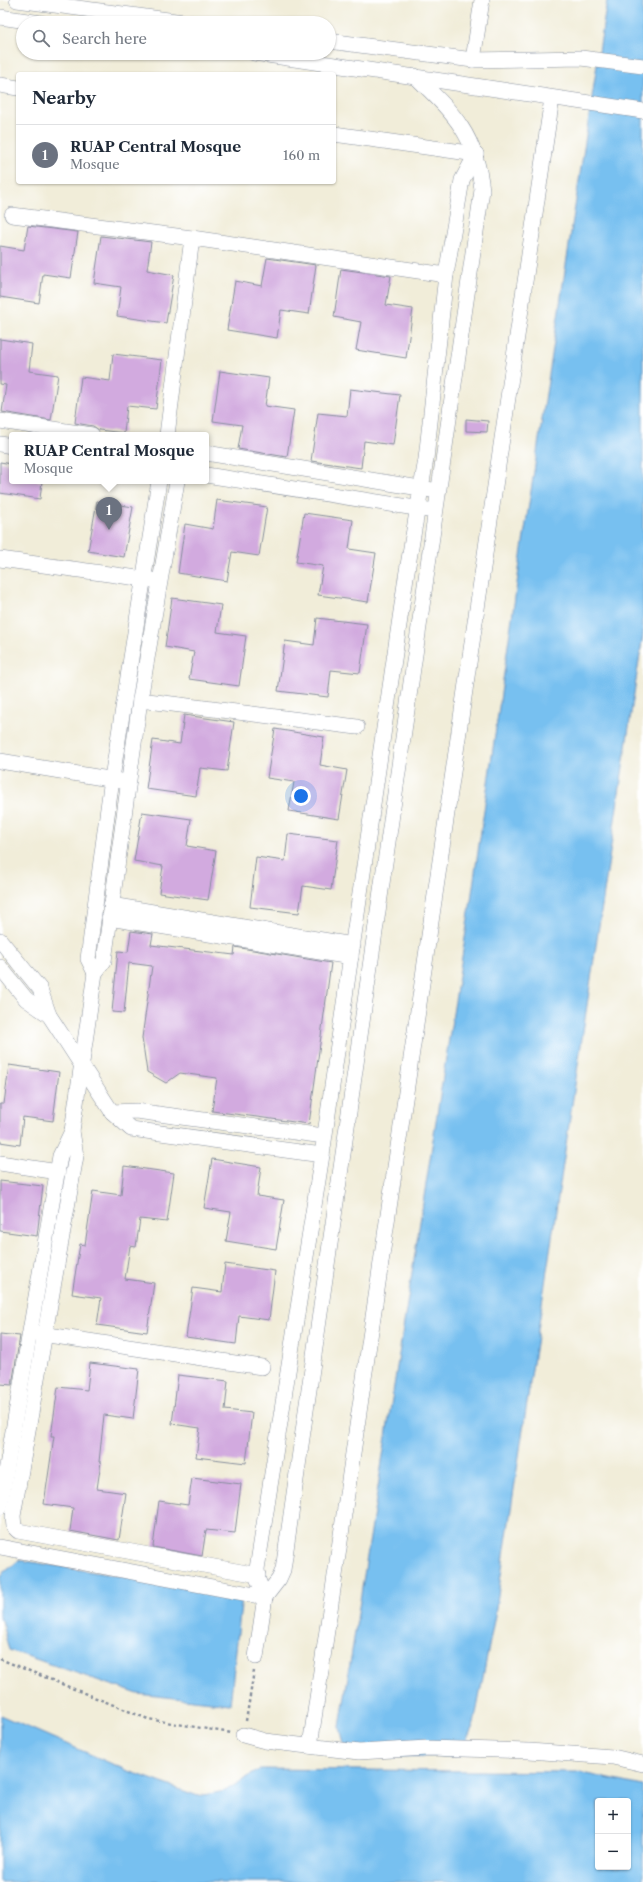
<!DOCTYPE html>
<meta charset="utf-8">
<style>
body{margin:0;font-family:"Libre Caslon Text",serif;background:#f6f6f7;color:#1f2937}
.controls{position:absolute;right:12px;bottom:12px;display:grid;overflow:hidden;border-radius:4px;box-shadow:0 1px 3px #0004}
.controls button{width:36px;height:36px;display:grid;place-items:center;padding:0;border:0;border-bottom:1px solid #e0e1e3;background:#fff;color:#1f2937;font:20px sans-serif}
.you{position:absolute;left:301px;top:796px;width:14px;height:14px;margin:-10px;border:3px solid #fff;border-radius:50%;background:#1a73e8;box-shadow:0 0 0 6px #1a73e833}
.badge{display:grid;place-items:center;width:26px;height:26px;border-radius:50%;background:#1f6fb2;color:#fff;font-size:13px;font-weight:700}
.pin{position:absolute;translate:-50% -33px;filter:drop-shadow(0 1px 2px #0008)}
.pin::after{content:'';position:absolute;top:21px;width:14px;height:12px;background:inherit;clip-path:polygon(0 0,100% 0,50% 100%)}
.popup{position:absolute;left:9px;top:432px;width:200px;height:52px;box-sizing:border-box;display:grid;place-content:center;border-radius:4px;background:#fff;filter:drop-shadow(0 1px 3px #0005);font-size:13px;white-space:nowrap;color:#747a83}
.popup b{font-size:15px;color:#1f2937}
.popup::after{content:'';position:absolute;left:50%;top:100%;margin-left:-8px;border:8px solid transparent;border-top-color:#fff}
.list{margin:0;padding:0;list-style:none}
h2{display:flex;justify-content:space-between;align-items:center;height:52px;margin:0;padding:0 16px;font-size:17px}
h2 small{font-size:13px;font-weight:400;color:#747a83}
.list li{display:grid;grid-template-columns:26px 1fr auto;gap:12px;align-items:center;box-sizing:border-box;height:60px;padding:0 16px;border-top:1px solid #e0e1e3}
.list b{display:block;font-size:15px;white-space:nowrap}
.list p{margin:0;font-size:13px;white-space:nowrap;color:#747a83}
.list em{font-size:13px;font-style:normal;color:#747a83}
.icon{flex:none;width:22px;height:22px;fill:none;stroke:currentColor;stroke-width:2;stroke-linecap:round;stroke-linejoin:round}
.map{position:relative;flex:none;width:643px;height:1882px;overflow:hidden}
.search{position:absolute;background:#fff;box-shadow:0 1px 3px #0004;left:16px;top:16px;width:320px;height:44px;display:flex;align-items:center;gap:10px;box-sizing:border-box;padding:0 14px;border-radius:22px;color:#747a83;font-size:15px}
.panel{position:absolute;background:#fff;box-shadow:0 1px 3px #0004;left:16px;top:72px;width:320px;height:112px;border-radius:4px}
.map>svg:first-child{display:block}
</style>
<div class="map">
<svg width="643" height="1882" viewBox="0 0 643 1882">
<rect width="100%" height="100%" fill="#fff"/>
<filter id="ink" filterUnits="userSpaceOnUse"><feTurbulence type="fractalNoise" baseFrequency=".025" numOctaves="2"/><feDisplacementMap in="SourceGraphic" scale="8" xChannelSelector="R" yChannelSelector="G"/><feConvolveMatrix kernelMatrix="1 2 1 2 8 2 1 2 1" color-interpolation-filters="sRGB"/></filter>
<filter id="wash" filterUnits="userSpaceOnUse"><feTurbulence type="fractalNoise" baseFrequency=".012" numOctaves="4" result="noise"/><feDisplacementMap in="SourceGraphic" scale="16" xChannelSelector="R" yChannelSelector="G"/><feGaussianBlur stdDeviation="0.9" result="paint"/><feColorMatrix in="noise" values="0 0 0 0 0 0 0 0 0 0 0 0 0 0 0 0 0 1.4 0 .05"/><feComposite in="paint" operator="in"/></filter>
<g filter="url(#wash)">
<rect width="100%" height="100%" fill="#f1edd9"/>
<g fill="#77c0f0" stroke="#4978a7" fill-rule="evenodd">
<path d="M607 0H643V634L495 1615 474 1724 459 1756 370 1757 344 1744 340 1727 471 900 522 549Z"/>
<path d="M19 1560 242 1596 230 1704 138 1694 9 1650 0 1616V1576Z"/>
<path d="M0 1715 126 1770 198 1796 225 1791 261 1769 577 1772 643 1786V1882H0ZM598 1801H628V1867H598Z"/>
</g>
<g id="blocks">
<g fill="#d2aadf">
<path d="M28 226 78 232 71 278 43 274 39 303 0 297V246L24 250Z"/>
<path d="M101 236 151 242 147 270 174 275 166 323 117 316 121 287 94 283Z"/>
<path d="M267 258 316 265 309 314 281 310 277 338 227 330 235 281 262 286Z"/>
<path d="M341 269 391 276 386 305 413 309 406 358 356 350 361 322 334 317Z"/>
<path d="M0 339 32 344 29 371 58 375 51 420 2 412 6 385 0 384Z"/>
<path d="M113 354 162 360 156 409 127 406 124 433 99 430 93 426 75 423 81 377 110 381Z"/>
<path d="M220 371 269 378 265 406 294 410 287 457 238 449 242 425 213 421Z"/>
<path d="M350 389 400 395 393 445 364 441 361 468 311 461 318 413 347 416Z"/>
<path d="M466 419 488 421 487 432 466 431Z"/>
<path d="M0 462 12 464V481H42L40 499 0 493Z"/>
<path d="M217 500 267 507 259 556 232 552 227 581 178 573 185 524 213 529Z"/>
<path d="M97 501 133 507 124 557 88 551Z"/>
<path d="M304 513 353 520 349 549 376 553 368 602 318 595 323 566 296 562Z"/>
<path d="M172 598 221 605 217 632 246 636 239 686 189 679 194 652 165 647Z"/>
<path d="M317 618 367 624 360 673 331 670 328 697 278 691 285 641 314 645Z"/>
<path d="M184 715 234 722 227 771 200 768 196 796 146 789 153 740 180 744Z"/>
<path d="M275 729 324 737 320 765 347 770 339 819 289 811 294 782 267 778Z"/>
<path d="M142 812 191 819 187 846 216 851 208 900 159 893 163 866 134 861Z"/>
<path d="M288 834 338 840 331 890 303 886 299 913 250 907 256 857 285 861Z"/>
<path d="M131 931 153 934 151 945 234 955 235 947 331 963 309 1124 212 1111 217 1078 180 1073 166 1083 147 1072 142 1038 152 966 129 963 124 1013 112 1012 118 951 128 952Z"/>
<path d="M9 1065 59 1072 53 1121 23 1117 20 1145 0 1142V1104H4Z"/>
<path d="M212 1159 261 1167 257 1196 284 1200 276 1249 226 1241 231 1212 204 1208Z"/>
<path d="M124 1166 174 1173 167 1222 140 1219 136 1247 130 1246 125 1279 154 1283 147 1332 97 1325 101 1298 72 1294 80 1244 85 1245 93 1191 121 1195Z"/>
<path d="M0 1181 43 1186 37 1236 0 1231Z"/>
<path d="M225 1264 275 1271 269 1320 239 1316 236 1344 186 1337 193 1288 222 1292Z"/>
<path d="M0 1334 20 1336 12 1385 0 1384Z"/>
<path d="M90 1363 139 1369 133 1419 104 1415 99 1462H101L97 1489 126 1493 119 1540 70 1531 73 1508 44 1504 54 1436H51L58 1387 87 1390Z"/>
<path d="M178 1375 228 1381 225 1410 252 1413 246 1463 196 1457 200 1428 172 1424Z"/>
<path d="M192 1478 241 1484 235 1533 206 1530 202 1556 153 1547 159 1501 188 1505Z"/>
</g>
</g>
</g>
<g filter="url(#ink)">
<use href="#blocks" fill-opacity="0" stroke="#868e9c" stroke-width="1"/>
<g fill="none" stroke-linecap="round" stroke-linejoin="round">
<defs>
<g id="minor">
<path d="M17 0 191 23"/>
<path d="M0 17 41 23"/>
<path d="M329 41 473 60 581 58 643 66"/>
<path d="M254 53 643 111"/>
<path d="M473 60 482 0"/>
<path d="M0 85 18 88"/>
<path d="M334 134 476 154"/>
<path d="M12 215 192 238 446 275"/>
<path d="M0 421 92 435"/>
<path d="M167 435 192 238"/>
<path d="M0 444 12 446"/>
<path d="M206 453 432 490"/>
<path d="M206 475 428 510"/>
<path d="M177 481 140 700 104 961 95 973 72 1131 76 1156 13 1516 14 1527 18 1531 258 1575"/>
<path d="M0 559 152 580"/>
<path d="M140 700 357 727"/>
<path d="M0 761 121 781"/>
<path d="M111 905 353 945"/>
<path d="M109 918 351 957"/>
<path d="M0 940 40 989 49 1015 112 1112 131 1129 322 1155"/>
<path d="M0 967 26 999 49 1015"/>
<path d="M95 973 88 959 112 778 159 481"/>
<path d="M112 1112 136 1111 324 1136"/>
<path d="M0 1163 58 1172"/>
<path d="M35 1333 262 1367"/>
<path d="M0 1507 60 1156 72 1131"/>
<path d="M0 1547 265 1597"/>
<path d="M265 1597 279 1579 283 1570 482 190C476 134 453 113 415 76"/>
<path d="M256 1657 265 1597 258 1580 257 1569 322 1155 406 577 426 459 446 275 462 180 476 154"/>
<path d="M243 1735 265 1741 359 1752 427 1748 529 1751 613 1757 643 1764"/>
<path d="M310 1746 552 98"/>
</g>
</defs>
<use href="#minor" stroke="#868e9c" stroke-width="16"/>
<g stroke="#868e9c" stroke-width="2.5" stroke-dasharray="3 3" stroke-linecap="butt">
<path d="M0 1659 148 1719 231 1733"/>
<path d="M246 1721 254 1671"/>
</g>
<use href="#minor" stroke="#fff" stroke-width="15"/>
</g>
</g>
</svg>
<div class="controls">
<button>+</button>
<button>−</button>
</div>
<div class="you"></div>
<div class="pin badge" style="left:109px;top:530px;background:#6b7280">1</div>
<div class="popup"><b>RUAP Central Mosque</b>Mosque</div>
<div class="search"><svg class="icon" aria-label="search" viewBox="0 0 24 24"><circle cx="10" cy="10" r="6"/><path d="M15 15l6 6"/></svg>Search here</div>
<section class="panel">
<h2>Nearby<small></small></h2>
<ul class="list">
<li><span class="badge" style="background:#6b7280">1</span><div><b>RUAP Central Mosque</b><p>Mosque</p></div><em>160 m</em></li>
</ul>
</section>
</div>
